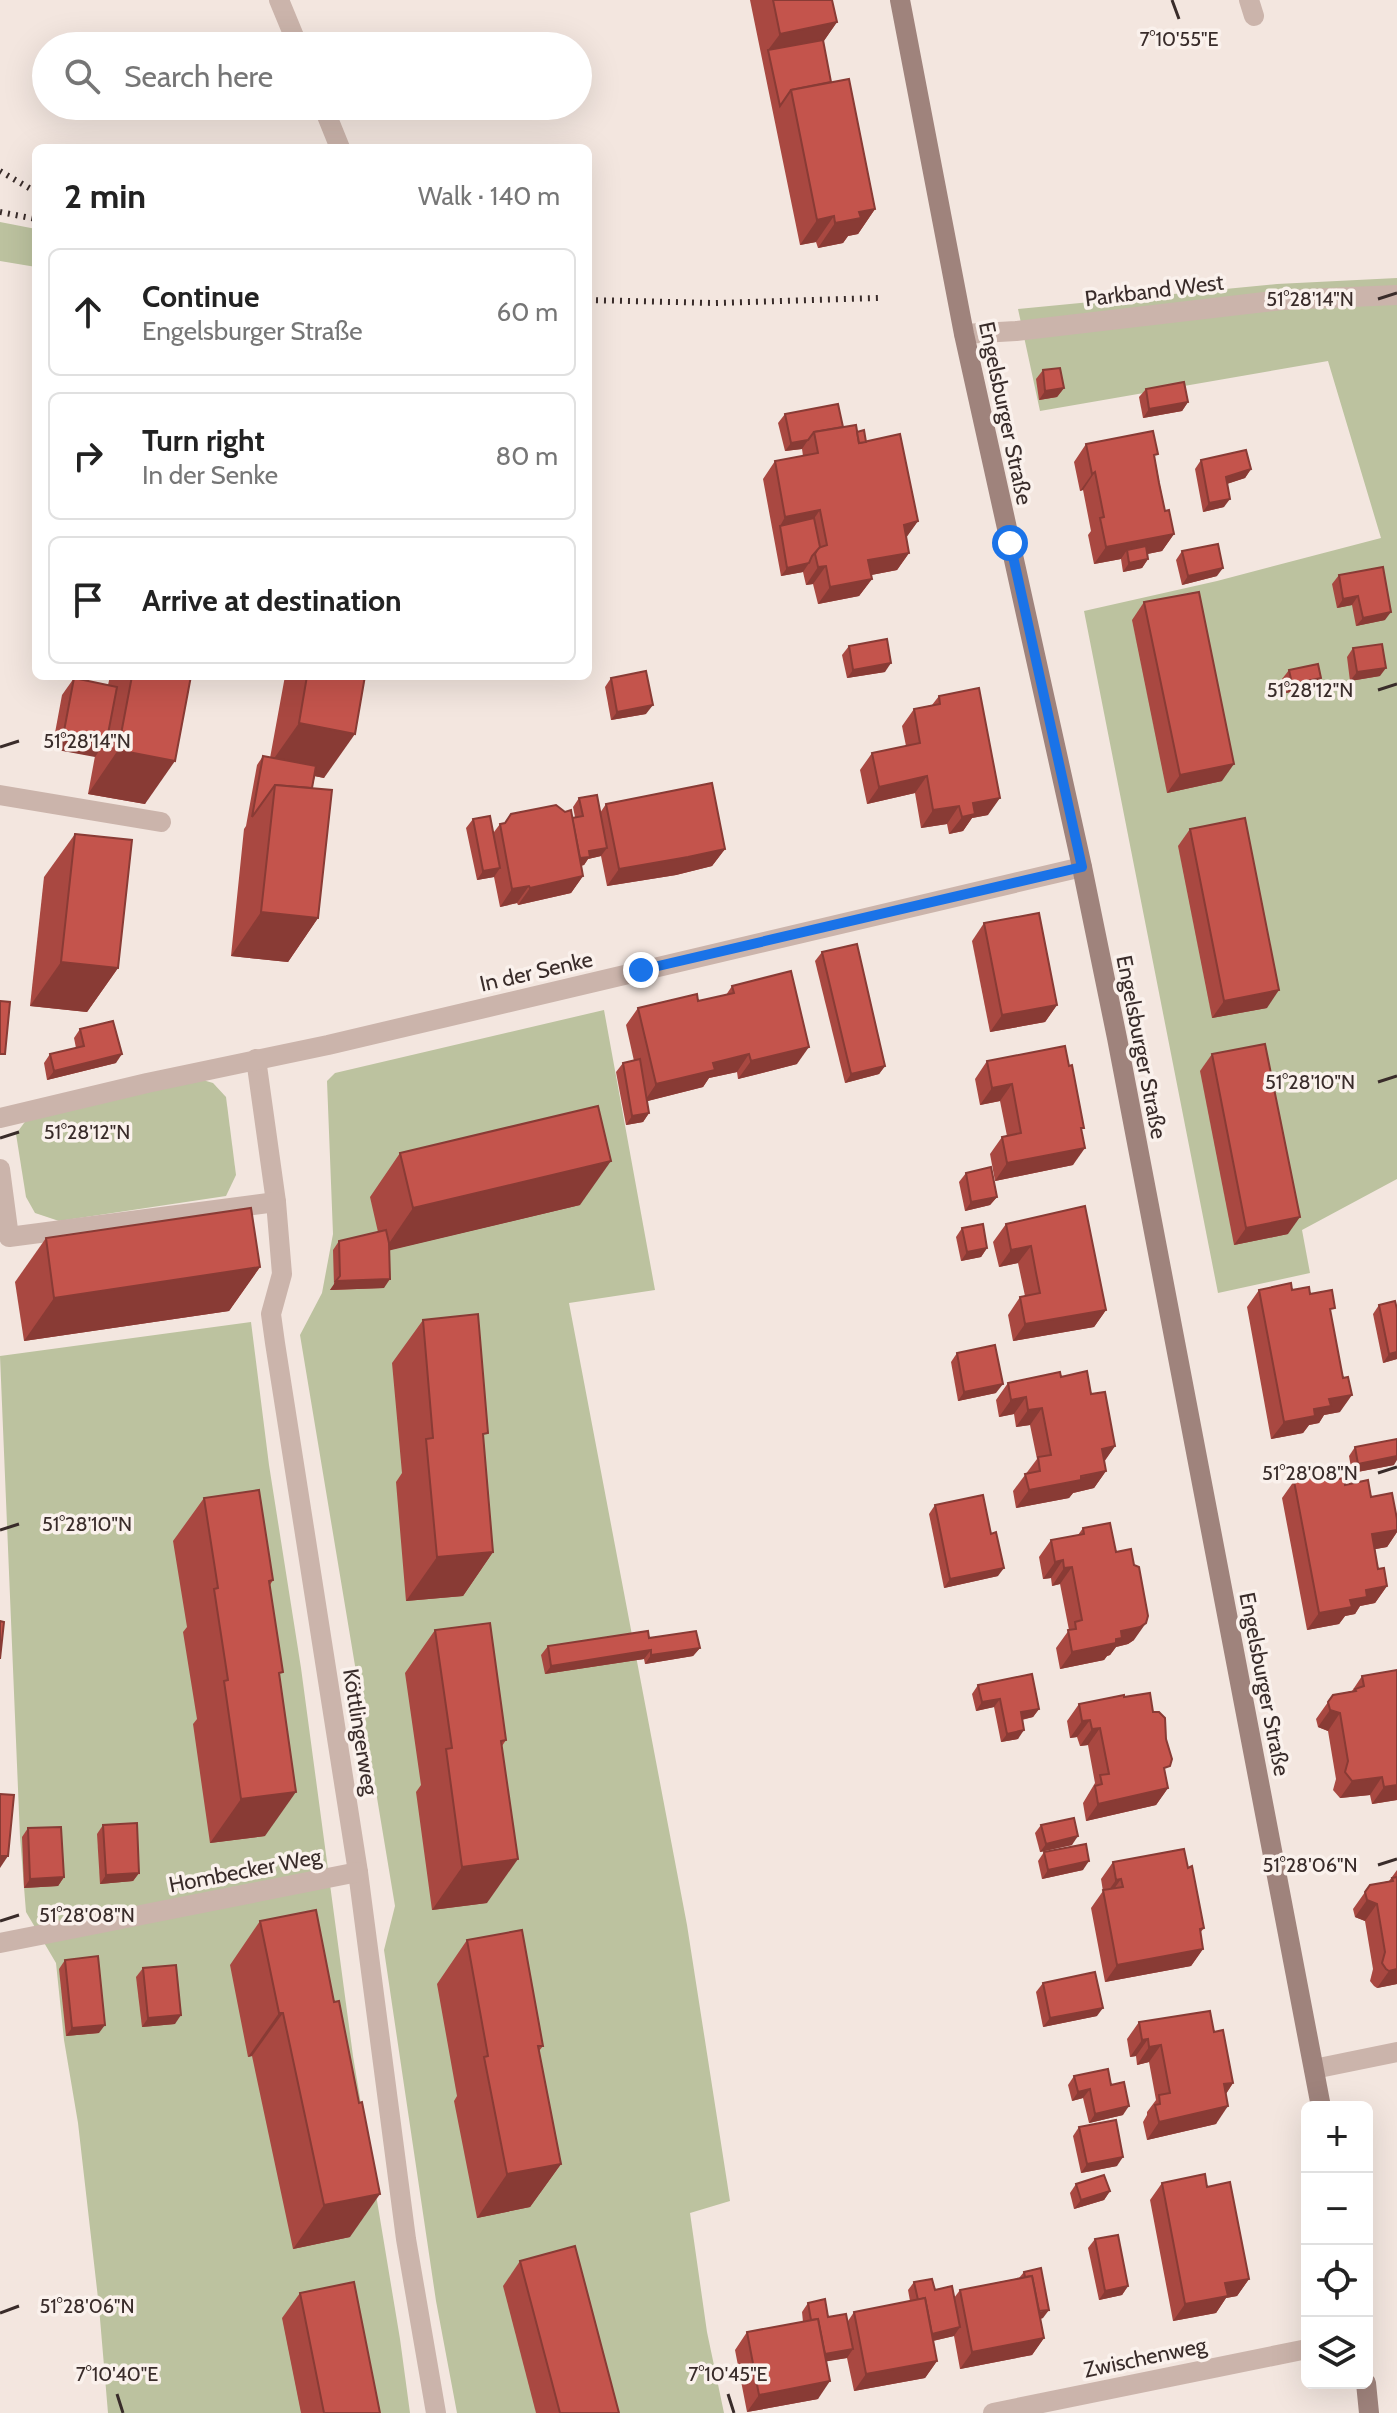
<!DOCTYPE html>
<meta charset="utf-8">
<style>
body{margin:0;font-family:Cabin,sans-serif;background:#f6f6f6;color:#222}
.controls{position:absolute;right:24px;bottom:24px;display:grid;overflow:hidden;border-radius:12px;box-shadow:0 8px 32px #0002}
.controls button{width:72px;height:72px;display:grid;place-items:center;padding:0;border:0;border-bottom:2px solid #e0e0e0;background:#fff;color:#222;font:40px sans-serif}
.stop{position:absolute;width:24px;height:24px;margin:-18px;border:6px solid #1a73e8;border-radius:50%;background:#fff}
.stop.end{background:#1a73e8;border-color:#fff;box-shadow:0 2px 8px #0008}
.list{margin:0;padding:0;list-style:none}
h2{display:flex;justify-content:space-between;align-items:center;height:104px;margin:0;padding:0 32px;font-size:34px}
h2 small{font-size:26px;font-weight:400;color:#767676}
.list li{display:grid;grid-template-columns:52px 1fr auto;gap:24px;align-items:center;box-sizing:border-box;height:128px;margin:0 16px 16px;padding:0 16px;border:2px solid #e0e0e0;border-radius:12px}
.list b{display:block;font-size:30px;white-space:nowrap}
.list p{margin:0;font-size:26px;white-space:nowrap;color:#767676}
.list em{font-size:26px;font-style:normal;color:#767676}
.icon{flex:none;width:44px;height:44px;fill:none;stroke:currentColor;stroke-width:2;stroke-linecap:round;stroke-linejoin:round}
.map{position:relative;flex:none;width:1397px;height:2413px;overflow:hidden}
.search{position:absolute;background:#fff;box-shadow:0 8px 32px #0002;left:32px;top:32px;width:560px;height:88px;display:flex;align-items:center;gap:20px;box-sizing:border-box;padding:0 28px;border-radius:44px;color:#767676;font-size:30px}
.panel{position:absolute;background:#fff;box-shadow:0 8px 32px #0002;left:32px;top:144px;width:560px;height:536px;border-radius:12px}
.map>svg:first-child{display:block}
</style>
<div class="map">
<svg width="1397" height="2413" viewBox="0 0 1397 2413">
<rect width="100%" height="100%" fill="#f3e6df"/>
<g fill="#bcc29f">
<path d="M0 222 36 229V267L0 261Z"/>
<path d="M1397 278V1179L1302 1230 1310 1273 1218 1293 1084 611 1217 581 1381 538 1328 361 1040 411 1018 309 1277 284Z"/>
<path d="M604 1010 655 1290 569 1303 687 1925 730 2201 690 2213 707 2332 724 2413H457L436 2301 384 1950 395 1906 300 1335 322 1293 333 1234 327 1081 335 1073Z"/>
<path d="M196 1078 213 1083 226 1097 236 1175 226 1196 59 1221 35 1213 26 1197 16 1134 27 1119Z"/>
<path d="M251 1322 269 1465 301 1668 353 2056 400 2339 410 2413H108L99 2307 78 2123 64 2040 56 1963 26 1912 20 1837 0 1356Z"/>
</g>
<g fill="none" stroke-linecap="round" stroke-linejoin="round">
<g stroke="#cbb4ab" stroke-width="20">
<path d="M279 0 298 46"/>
<path d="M1249 0 1254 16"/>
<path d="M323 106 340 148"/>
<path d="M964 334 1016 331 1282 300 1397 295"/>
<path d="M0 795 161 822"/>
</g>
<g stroke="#cbb4ab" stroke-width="20">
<path d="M256 1059 276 1202 282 1274 271 1314 275 1343 358 1872 406 2239 436 2413"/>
<path d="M0 1118 147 1083 328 1045 1082 867"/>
<path d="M0 1169 9 1237 276 1202"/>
<path d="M0 1943 358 1872"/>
<path d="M1314 2069 1397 2052"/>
<path d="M993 2413 1307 2349"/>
</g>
<g stroke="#9f837c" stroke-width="20">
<path d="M900 0 964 334 1082 867 1117 1038 1321 2107"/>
<path d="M1366 2383 1369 2413"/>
</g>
<g stroke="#392c2a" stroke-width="6" stroke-dasharray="2 6" stroke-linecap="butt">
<path d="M0 171 36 192"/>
<path d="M0 212 36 219"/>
<path d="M588 300 715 303 878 298"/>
</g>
</g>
<g fill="#a94841">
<path d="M750 0H832L837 22 823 42 831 82 875 209 858 234 848 236 843 243 818 248 816 242 800 245Z"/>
<path d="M1043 370 1064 388 1057 397 1039 400 1036 379Z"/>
<path d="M1146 389 1188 402 1182 411 1143 418 1139 397Z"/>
<path d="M785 414 843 427 857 432 866 442 918 521 906 537 909 553 897 570 871 575 872 579 859 596 818 604 813 584 806 585 803 572 781 576 763 479 775 461 803 456 802 449 785 451 778 423Z"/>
<path d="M1086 444 1155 459 1165 511 1174 534 1162 551 1147 554 1148 559 1142 568 1123 572 1121 559 1094 564 1088 535 1091 531 1083 490 1080 491 1074 462Z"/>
<path d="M1201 460 1251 469 1245 478 1227 484 1224 507 1203 512 1195 469Z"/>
<path d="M1182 551 1217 576 1182 585 1176 560Z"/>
<path d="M1339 575 1385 620 1356 626 1352 605 1337 608 1332 584Z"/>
<path d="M1144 602 1222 781 1167 793 1132 620Z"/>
<path d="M849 646 885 672 847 678 842 655Z"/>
<path d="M1353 648 1380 676 1350 681 1347 657Z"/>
<path d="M1289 670 1321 678 1315 687 1286 693 1282 679Z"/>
<path d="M110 676H191L145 804 88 794 95 756 52 749 62 695 74 678 108 685Z"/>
<path d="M285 676H365L324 778 315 776 312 788 318 918 288 962 231 956 244 829 246 826 257 765 263 756 270 758Z"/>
<path d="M611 678 646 714 611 720 605 687Z"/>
<path d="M939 696 988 815 972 818 963 831 949 834 947 824 921 828 915 793 867 804 860 770 872 753 906 746 902 726 914 709 932 705Z"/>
<path d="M579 798 600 813 606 804 725 849 712 866 676 875 607 886 601 856 588 859 584 865 581 866 583 876 571 893 518 905 517 903 500 907 494 877 477 880 466 828 473 819 494 832 500 824 575 817 573 807Z"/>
<path d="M1190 829 1267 1008 1212 1018 1178 846Z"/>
<path d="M75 834 118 968 87 1012 30 1006 44 877Z"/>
<path d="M984 923 1057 1005 1045 1022 990 1032 972 941Z"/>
<path d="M822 952 885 1066 879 1074 845 1083 815 961Z"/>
<path d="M732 986 797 1064 738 1079 737 1072 709 1078 703 1087 647 1101 649 1113 643 1122 626 1125 616 1072 623 1063 634 1061 626 1025 638 1008 698 1001 726 995Z"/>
<path d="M80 1029 116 1063 47 1080 44 1063 50 1054 76 1048 74 1038Z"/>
<path d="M1212 1054 1288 1234 1234 1245 1200 1071Z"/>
<path d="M987 1061 1082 1131 1073 1165 995 1181 990 1154 1002 1137 1007 1136 1000 1101 980 1105 975 1079Z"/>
<path d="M400 1153 580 1205 389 1250 384 1288 330 1290 334 1285 333 1250 339 1241 378 1232 370 1197Z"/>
<path d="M966 1173 997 1197 990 1205 965 1211 959 1182Z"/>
<path d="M1006 1224 1106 1310 1094 1327 1013 1341 1008 1315 1020 1297 1025 1296 1018 1263 999 1267 993 1242Z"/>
<path d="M962 1228 987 1248 981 1257 961 1261 956 1237Z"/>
<path d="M46 1238 260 1267 229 1311 24 1341 15 1282Z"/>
<path d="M1259 1290H1292L1310 1294 1331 1314 1340 1412 1324 1415 1319 1423 1309 1425 1303 1433 1271 1439 1247 1307Z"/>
<path d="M1379 1305 1397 1309V1359L1383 1363 1373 1314Z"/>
<path d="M423 1320 483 1441 493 1552 463 1596 406 1601 396 1482 402 1473 392 1363Z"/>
<path d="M957 1353 996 1393 958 1401 951 1362Z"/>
<path d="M1061 1377 1091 1394 1115 1446 1104 1462 1106 1471 1094 1488 1073 1493 1069 1498 1016 1508 1013 1491 1037 1459 1030 1425 1016 1427 1014 1414 999 1417 996 1400 1008 1383Z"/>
<path d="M1355 1447 1394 1465 1352 1473 1349 1456Z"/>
<path d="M1294 1481 1345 1485 1371 1497 1397 1519V1532L1387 1547 1375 1549 1378 1569 1387 1586 1375 1603 1360 1606 1355 1614 1345 1616 1339 1624 1307 1630 1282 1498Z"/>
<path d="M204 1498 273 1580 270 1585 279 1678 265 1836 210 1843 193 1724 197 1719 183 1632 187 1627 173 1541Z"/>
<path d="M935 1505 998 1576 944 1588 929 1514Z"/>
<path d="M1083 1528 1134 1640 1128 1644 1116 1647 1110 1655 1107 1656 1104 1660 1060 1669 1056 1648 1069 1630 1060 1584 1052 1586 1051 1578 1043 1579 1039 1557 1051 1540 1078 1535Z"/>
<path d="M435 1630 506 1740 502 1746 487 1903 432 1910 416 1792 421 1785 405 1673Z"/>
<path d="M649 1638 700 1648 693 1656 645 1664 644 1659 545 1674 541 1655 548 1646Z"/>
<path d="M1397 1670V1800L1372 1804 1370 1795 1340 1798 1333 1790 1336 1779 1328 1731 1318 1727 1316 1719 1333 1695 1352 1691 1362 1676Z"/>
<path d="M978 1685 1039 1709 1033 1717 1022 1720 1018 1739 1001 1742 994 1707 976 1711 972 1694Z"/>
<path d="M1124 1697 1165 1773 1168 1788 1156 1805 1086 1821 1083 1803 1095 1783 1088 1745 1080 1746 1077 1737 1070 1738 1067 1721 1079 1704Z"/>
<path d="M103 1825 139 1873 133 1881 100 1884 97 1834Z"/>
<path d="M1041 1825 1072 1845 1040 1852 1035 1833Z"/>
<path d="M28 1828 64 1877 58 1886 24 1888 22 1837Z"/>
<path d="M1044 1852 1083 1870 1042 1879 1038 1861Z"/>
<path d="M1113 1862 1188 1868 1204 1928 1200 1933 1203 1949 1191 1966 1105 1982 1091 1908 1103 1891 1101 1879Z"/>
<path d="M1397 1870V1984L1377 1988 1374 1986 1370 1981 1373 1969 1365 1921 1355 1917 1353 1909 1370 1885 1389 1881Z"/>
<path d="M260 1921 350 2237 293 2249 252 2056 248 2057 230 1965Z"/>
<path d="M467 1940 543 2046 539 2051 561 2164 530 2207 477 2218 454 2101 457 2096 437 1984Z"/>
<path d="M65 1960 99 2033 66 2036 59 1969Z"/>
<path d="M143 1968 175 2024 142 2027 136 1977Z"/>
<path d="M1043 1983 1097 2016 1043 2027 1036 1992Z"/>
<path d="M1139 2022 1214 2032 1233 2083 1226 2094 1216 2124 1147 2140 1143 2122 1147 2115V2112L1156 2100 1149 2062 1137 2065 1136 2056 1130 2057 1127 2039Z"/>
<path d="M1074 2076 1123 2115 1089 2123 1083 2098 1072 2101 1068 2085Z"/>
<path d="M1079 2127 1117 2166 1081 2173 1073 2136Z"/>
<path d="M1162 2183 1207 2187 1249 2279 1237 2296 1226 2298 1216 2313 1173 2321 1150 2200Z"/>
<path d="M1076 2184 1110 2191 1104 2200 1074 2209 1070 2193Z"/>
<path d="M1095 2239 1128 2286 1122 2295 1099 2300 1088 2248Z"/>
<path d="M520 2261 619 2413H536L503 2286Z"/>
<path d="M1024 2272 1043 2318 1040 2319 1044 2338 1032 2355 960 2369 954 2336 933 2341 937 2361 925 2378 854 2391 847 2358 826 2361 818 2399 747 2412 735 2350 747 2332 803 2322 802 2312 808 2303 828 2317 848 2321 854 2312 910 2301 908 2290 914 2282 954 2298 960 2290 1019 2278Z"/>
<path d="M300 2293 380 2413H301L282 2318Z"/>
</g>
<g fill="#893b35">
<path d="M837 22 819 48 768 50 780 34Z"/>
<path d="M875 209 858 234 848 236 843 243 818 248 835 223 859 212Z"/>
<path d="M834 216 816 242 800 245 817 220Z"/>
<path d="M1064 388 1057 397 1039 400 1045 391Z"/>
<path d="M1188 402 1182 411 1143 418 1149 409Z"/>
<path d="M808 440 802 449 785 451 791 443Z"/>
<path d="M1251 469 1245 478 1220 486 1226 477Z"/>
<path d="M1095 472 1083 490 1080 491 1092 474Z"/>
<path d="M1230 499 1224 507 1203 512 1209 503Z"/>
<path d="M820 510 808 527 780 526 785 517Z"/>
<path d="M918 521 906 538 904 525Z"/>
<path d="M1174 534 1162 551 1128 558 1127 550 1121 559 1094 564 1106 547Z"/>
<path d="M909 553 897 570 856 578 868 560Z"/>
<path d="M1148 559 1142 568 1123 572 1129 563Z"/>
<path d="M809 563 803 572 781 576 787 568Z"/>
<path d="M826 566 813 584 806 585 818 567Z"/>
<path d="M1223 568 1217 576 1182 585 1188 576Z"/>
<path d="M872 579 859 596 818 604 830 587Z"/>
<path d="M1358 596 1352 605 1337 608 1343 599Z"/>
<path d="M1391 612 1385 620 1356 626 1363 618Z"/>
<path d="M891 663 885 672 847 678 853 670Z"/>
<path d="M1386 668 1380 676 1350 681 1357 672Z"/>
<path d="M1321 678 1315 687 1286 693 1292 684Z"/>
<path d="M653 705 646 714 611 720 617 712Z"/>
<path d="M299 723 355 734 324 778 268 767Z"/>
<path d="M64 731 107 739 95 757 52 749Z"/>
<path d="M118 750 175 761 145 804 88 794Z"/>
<path d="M1234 764 1222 781 1167 793 1180 775Z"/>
<path d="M927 776 915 793 867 804 879 787Z"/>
<path d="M1000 798 988 815 972 818 963 831 949 834 973 803Z"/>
<path d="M959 806 947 824 921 828 933 810Z"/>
<path d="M607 848 601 856 588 859 584 865 567 868 589 851Z"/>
<path d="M725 849 712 866 676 875 607 886 619 869Z"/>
<path d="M500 868 494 877 477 880 483 871Z"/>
<path d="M583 876 571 893 518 905 530 888Z"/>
<path d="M529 886 517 903 500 907 512 889Z"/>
<path d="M261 912 318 918 288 962 231 956Z"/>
<path d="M61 962 118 968 87 1012 30 1006Z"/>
<path d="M1279 990 1267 1008 1212 1018 1224 1001Z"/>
<path d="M1057 1005 1045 1022 990 1032 1002 1015Z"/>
<path d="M809 1047 797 1064 738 1079 751 1061Z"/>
<path d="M122 1054 116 1063 47 1080 54 1071Z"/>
<path d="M749 1054 737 1072 709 1078 703 1087 644 1102 656 1084 713 1063Z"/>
<path d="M885 1066 879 1074 845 1083 851 1074Z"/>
<path d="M1012 1084 1000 1101 980 1105 992 1088Z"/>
<path d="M649 1113 643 1122 626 1125 632 1116Z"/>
<path d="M1085 1148 1073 1165 995 1181 1007 1163Z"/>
<path d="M611 1161 580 1205 383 1252 413 1208Z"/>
<path d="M997 1197 990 1205 965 1211 971 1202Z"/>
<path d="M1300 1217 1288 1234 1234 1245 1246 1228Z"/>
<path d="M1031 1246 1018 1263 999 1267 1011 1250Z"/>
<path d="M987 1248 981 1257 961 1261 967 1252Z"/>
<path d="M260 1267 229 1311 24 1341 54 1298Z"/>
<path d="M390 1279 384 1288 330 1290 336 1281Z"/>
<path d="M1106 1310 1094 1327 1013 1341 1025 1324Z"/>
<path d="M1397 1352V1359L1383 1363 1389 1354Z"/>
<path d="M1003 1384 996 1393 958 1401 964 1392Z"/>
<path d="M1352 1395 1340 1412 1324 1415 1319 1423 1309 1425 1303 1433 1271 1439 1284 1422 1314 1409 1329 1399Z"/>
<path d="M1026 1397 1014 1414 999 1417 1011 1400Z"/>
<path d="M1042 1408 1030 1425 1016 1427 1028 1410Z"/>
<path d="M1115 1446 1103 1463 1102 1449Z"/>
<path d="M1397 1456V1460L1394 1465 1352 1473 1358 1464Z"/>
<path d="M1106 1471 1094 1488 1073 1493 1069 1498 1016 1508 1029 1490Z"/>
<path d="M1397 1530V1532L1387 1547 1360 1552 1372 1534Z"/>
<path d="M493 1552 463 1596 406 1601 437 1557Z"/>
<path d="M1063 1560 1051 1578 1043 1579 1055 1562Z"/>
<path d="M1072 1567 1060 1584 1052 1586 1064 1568Z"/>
<path d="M1004 1568 998 1576 944 1588 950 1579Z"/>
<path d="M1387 1586 1375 1603 1360 1606 1355 1614 1345 1616 1339 1624 1307 1630 1319 1613 1350 1600 1366 1590Z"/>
<path d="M1146 1623 1134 1640 1128 1644 1116 1647 1110 1655 1107 1656 1104 1660 1060 1669 1072 1652 1121 1631Z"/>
<path d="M700 1648 693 1656 645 1664 651 1655Z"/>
<path d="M651 1650 644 1659 545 1674 551 1666Z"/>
<path d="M1000 1699 994 1707 976 1711 982 1702Z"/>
<path d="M1039 1709 1033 1717 1015 1721 1021 1712Z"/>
<path d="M1330 1710 1340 1713 1328 1731 1318 1727Z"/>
<path d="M1090 1720 1077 1737 1070 1738 1082 1721Z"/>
<path d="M1100 1728 1088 1745 1080 1746 1092 1729Z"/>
<path d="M1024 1730 1018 1739 1001 1742 1007 1734Z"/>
<path d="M1382 1777 1370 1795 1340 1798 1352 1781Z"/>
<path d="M1397 1785V1800L1372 1804 1384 1787Z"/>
<path d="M1168 1788 1156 1805 1086 1821 1098 1804Z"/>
<path d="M296 1792 265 1836 210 1843 241 1799Z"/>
<path d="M1078 1836 1072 1845 1040 1852 1046 1844Z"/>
<path d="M0 1856H8L0 1868Z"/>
<path d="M518 1859 487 1903 432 1910 462 1867Z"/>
<path d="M1089 1861 1083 1870 1042 1879 1048 1870Z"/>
<path d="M139 1873 133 1881 100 1884 106 1875Z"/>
<path d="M64 1877 58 1886 24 1888 30 1879Z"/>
<path d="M1121 1879 1109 1896 1104 1897 1116 1880Z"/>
<path d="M1367 1900 1377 1904 1365 1921 1355 1917Z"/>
<path d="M1203 1949 1191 1966 1105 1982 1117 1965Z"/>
<path d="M1397 1969V1984L1377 1988 1389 1971Z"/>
<path d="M1103 2008 1097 2016 1043 2027 1050 2018Z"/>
<path d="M279 2013H283L252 2056 248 2057Z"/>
<path d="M181 2015 175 2024 142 2027 148 2018Z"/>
<path d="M105 2025 99 2033 66 2036 72 2028Z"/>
<path d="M1148 2039 1136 2056 1130 2057 1142 2040Z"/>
<path d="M1161 2045 1149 2062 1137 2065 1149 2047Z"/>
<path d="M1233 2083 1221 2101 1224 2084Z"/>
<path d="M1090 2089 1083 2098 1072 2101 1078 2092Z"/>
<path d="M1129 2106 1123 2115 1089 2123 1095 2114Z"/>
<path d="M1228 2106 1216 2124 1147 2140 1159 2122Z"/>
<path d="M1123 2157 1117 2166 1081 2173 1087 2164Z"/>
<path d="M561 2164 530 2207 477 2218 507 2174Z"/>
<path d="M1110 2191 1104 2200 1074 2209 1081 2200Z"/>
<path d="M380 2194 350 2237 293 2249 324 2205Z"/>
<path d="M1249 2279 1237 2296 1226 2298 1216 2313 1173 2321 1185 2304 1225 2283Z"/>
<path d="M1128 2286 1122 2295 1099 2300 1105 2291Z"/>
<path d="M1049 2310 1043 2318 1025 2322 1031 2313Z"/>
<path d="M960 2327 954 2336 919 2344 925 2335Z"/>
<path d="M1044 2338 1032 2355 960 2369 972 2352Z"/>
<path d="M853 2349 847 2358 811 2364 818 2355Z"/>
<path d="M937 2361 925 2378 854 2391 866 2374Z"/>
<path d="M830 2381 818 2399 747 2412 759 2395Z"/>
</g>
<g fill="#c4544c" stroke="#893b35" stroke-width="2">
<path d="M773 0H832L837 22 780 34Z"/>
<path d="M823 40 831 82 791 90 780 106 768 50Z"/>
<path d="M849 79 875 209 859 212 861 218 835 223 834 216 817 220 791 90Z"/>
<path d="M1060 368 1064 388 1045 391 1043 370Z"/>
<path d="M1184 382 1188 402 1149 409 1146 389Z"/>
<path d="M838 404 843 427 814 432 808 440 791 443 785 414Z"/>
<path d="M856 425 859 443 900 434 918 521 904 525 909 553 868 560 872 579 830 587 826 566 818 567 815 554 818 548 827 545 820 510 785 517 775 461 818 453 814 432Z"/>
<path d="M864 430 866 442 859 443 857 432Z"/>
<path d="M1153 431 1158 454 1154 455 1159 483 1165 511 1169 510 1174 534 1106 547 1100 518 1104 517 1095 472 1092 474 1086 444Z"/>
<path d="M1246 450 1251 469 1226 477 1230 499 1209 503 1201 460Z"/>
<path d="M814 518 820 547 812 556 809 563 787 568 780 526Z"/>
<path d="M1218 544 1223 568 1188 576 1182 551Z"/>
<path d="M1146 546 1148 559 1129 563 1127 550Z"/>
<path d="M1383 567 1391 612 1363 618 1358 596 1343 599 1339 575Z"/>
<path d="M1199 592 1234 764 1180 775 1144 602Z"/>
<path d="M887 639 891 663 853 670 849 646Z"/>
<path d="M1382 644 1386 668 1357 672 1353 648Z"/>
<path d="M1318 664 1321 678 1292 684 1289 670Z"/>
<path d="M646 671 653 705 617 712 611 678Z"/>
<path d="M132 676H191L175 761 118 750Z"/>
<path d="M307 676H365L355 734 299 723Z"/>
<path d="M74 678 117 687 107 739 64 731Z"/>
<path d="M979 688 1000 798 973 803 975 814 962 817 959 806 933 810 927 776 879 787 872 753 920 743 914 709 940 704 939 696Z"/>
<path d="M263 756 316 766 312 788 275 785 252 817Z"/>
<path d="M712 783 725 849 688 857 619 869 606 804Z"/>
<path d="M275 785 332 790 318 918 261 912Z"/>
<path d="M597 795 607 848 589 851 590 857 580 858 572 818 583 816 579 798Z"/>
<path d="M556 805 565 812 571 810 583 876 530 888 529 886 512 889 500 824 505 823 511 814Z"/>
<path d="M490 816 500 868 483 871 473 819Z"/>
<path d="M1245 818 1279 990 1224 1001 1190 829Z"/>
<path d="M75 834 132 840 118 968 61 962Z"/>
<path d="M1039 913 1057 1005 1002 1015 984 923Z"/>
<path d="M857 944 885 1066 851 1074 822 952Z"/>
<path d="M791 971 809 1047 751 1061 749 1054 713 1063 715 1070 656 1084 638 1008 697 994 698 1001 734 993 732 986Z"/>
<path d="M0 1001 10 1002 5 1054H0Z"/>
<path d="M113 1021 122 1054 54 1071 50 1054 84 1046 80 1029Z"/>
<path d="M1265 1044 1300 1217 1246 1228 1212 1054Z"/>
<path d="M1065 1046 1069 1066 1072 1065 1084 1128H1081L1085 1148 1007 1163 1002 1137 1021 1133 1012 1084 992 1088 987 1061Z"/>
<path d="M640 1059 649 1113 632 1116 623 1063Z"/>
<path d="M598 1106 611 1161 413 1208 400 1153Z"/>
<path d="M991 1167 997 1197 971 1202 966 1173Z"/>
<path d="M1085 1206 1106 1310 1025 1324 1020 1297 1040 1293 1036 1273 1031 1246 1011 1250 1006 1224Z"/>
<path d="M251 1208 260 1267 54 1298 46 1238Z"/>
<path d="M983 1224 987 1248 967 1252 962 1228Z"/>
<path d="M386 1230 389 1243 390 1279 336 1281 340 1276 339 1241Z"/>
<path d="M1291 1283 1292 1290 1309 1287 1310 1294 1332 1290 1335 1308 1330 1309 1343 1378 1348 1377 1352 1395 1329 1399 1331 1406 1314 1409 1315 1416 1284 1422 1259 1290Z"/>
<path d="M1395 1301 1397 1309V1352L1389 1354 1379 1305Z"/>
<path d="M478 1314 488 1433 483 1434 493 1552 437 1557 426 1439 433 1438 423 1320Z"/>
<path d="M995 1345 1003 1384 964 1392 957 1353Z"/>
<path d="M1087 1371 1091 1394 1105 1392 1115 1446 1102 1449 1106 1471 1081 1476V1480L1029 1490 1025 1474 1040 1471 1038 1457 1051 1455 1042 1408 1028 1410 1026 1397 1011 1400 1008 1383 1060 1372 1061 1377Z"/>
<path d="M1397 1439V1456L1358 1464 1355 1447Z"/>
<path d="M1327 1475 1328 1481 1344 1478 1345 1485 1368 1480 1371 1497 1392 1493 1397 1519V1530L1372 1534 1378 1569 1384 1568 1387 1586 1366 1590 1367 1597 1350 1600 1352 1607 1319 1613 1294 1481Z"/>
<path d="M259 1490 273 1580 269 1581 283 1672 279 1673 296 1792 241 1799 224 1681 228 1680 214 1589 218 1588 204 1498Z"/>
<path d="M983 1495 991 1534 996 1532 1004 1568 950 1579 935 1505Z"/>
<path d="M1110 1523 1116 1552 1131 1549 1134 1565 1139 1567 1148 1616 1146 1623 1140 1627 1121 1631 1122 1638 1116 1639V1643L1072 1652 1068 1630 1076 1629 1075 1622 1082 1620 1072 1567 1064 1568 1063 1560 1055 1562 1051 1540 1084 1534 1083 1528Z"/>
<path d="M0 1621 4 1622 0 1659Z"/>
<path d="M490 1623 506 1740 501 1741 518 1859 462 1867 446 1749 452 1748 435 1630Z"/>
<path d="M648 1631 649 1638 696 1631 700 1648 651 1655V1650L551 1666 548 1646Z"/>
<path d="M1397 1670V1785L1384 1787 1382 1777 1352 1781 1345 1772 1348 1761 1340 1713 1330 1710 1328 1702 1333 1695 1356 1691 1355 1689 1364 1686 1362 1676Z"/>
<path d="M1032 1674 1039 1709 1021 1712 1024 1730 1007 1734 1000 1699 982 1702 978 1685Z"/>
<path d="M1150 1693 1153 1712H1159L1165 1718 1166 1739 1172 1759 1170 1766 1164 1768 1168 1788 1098 1804 1095 1786 1102 1784 1100 1775 1109 1774 1100 1728 1092 1729 1090 1720 1082 1721 1079 1704 1124 1695V1697Z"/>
<path d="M0 1794 14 1795 8 1856H0Z"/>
<path d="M1074 1818 1078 1836 1046 1844 1041 1825Z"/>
<path d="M137 1823 139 1873 106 1875 103 1825Z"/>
<path d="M61 1827 64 1877 30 1879 28 1828Z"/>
<path d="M1086 1844 1089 1861 1048 1870 1044 1852Z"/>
<path d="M1184 1849 1188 1868 1192 1866 1204 1928 1200 1929 1203 1949 1117 1965 1103 1890 1123 1887 1121 1879 1116 1880 1113 1862Z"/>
<path d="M1397 1877V1969L1389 1971 1386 1969 1382 1963 1385 1952 1377 1904 1367 1900 1365 1892 1370 1885 1393 1881 1392 1878Z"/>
<path d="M316 1910 334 2002 339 2001 359 2103 362 2102 380 2194 324 2205 283 2013H279L260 1921Z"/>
<path d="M522 1930 543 2046H538L561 2164 507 2174 484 2057 488 2056 467 1940Z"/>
<path d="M98 1956 105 2025 72 2028 65 1960Z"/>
<path d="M176 1965 181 2015 148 2018 143 1968Z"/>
<path d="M1095 1972 1103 2008 1050 2018 1043 1983Z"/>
<path d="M1210 2011 1214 2032 1223 2030 1233 2083 1224 2084 1228 2106 1159 2122 1155 2105 1160 2104 1159 2095 1170 2093 1161 2045 1149 2047 1148 2039 1142 2040 1139 2022Z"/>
<path d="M1108 2069 1111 2085 1124 2082 1129 2106 1095 2114 1090 2089 1078 2092 1074 2076Z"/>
<path d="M1116 2120 1123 2157 1087 2164 1079 2127Z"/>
<path d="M1205 2174 1207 2187 1230 2182 1249 2279 1225 2283 1228 2296 1185 2304 1162 2183Z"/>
<path d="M1104 2175 1110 2191 1081 2200 1076 2184Z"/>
<path d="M1118 2235 1128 2286 1105 2291 1095 2239Z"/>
<path d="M575 2246 619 2413H560L520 2261Z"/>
<path d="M1041 2268 1049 2310 1039 2311 1032 2276 1025 2277 1024 2272Z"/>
<path d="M1032 2276 1044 2338 972 2352 960 2290Z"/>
<path d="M932 2279 935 2290 952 2286 960 2327 932 2334 925 2298 918 2300 914 2282Z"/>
<path d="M354 2282 380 2413H324L300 2293Z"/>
<path d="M925 2298 937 2361 866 2374 854 2312Z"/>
<path d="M825 2299 828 2317 846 2314 853 2349 825 2354 818 2319 811 2320 808 2303Z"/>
<path d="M818 2319 830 2381 759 2395 747 2332Z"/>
</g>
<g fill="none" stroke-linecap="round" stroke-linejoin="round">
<path stroke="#1a73e8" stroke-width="10" d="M641 970 1082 867 1010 543"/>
</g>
<path fill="none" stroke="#392c2a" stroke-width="3" d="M1172 0 1179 19M1378 299 1397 293M1378 690 1397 684M0 747 19 741M1378 1082 1397 1076M0 1138 19 1132M1378 1473 1397 1467M0 1530 19 1524M1378 1865 1397 1859M0 1921 19 1915M0 2313 19 2306M117 2394 123 2413M728 2394 734 2413"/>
<g text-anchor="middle" stroke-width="7" stroke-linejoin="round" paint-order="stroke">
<g font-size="22" fill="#392c2a" stroke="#faf1ec">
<text transform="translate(1154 290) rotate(-7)" y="8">Parkband West</text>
<text transform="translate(1006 413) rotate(78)" y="8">Engelsburger Straße</text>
<text transform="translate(536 971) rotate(-13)" y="8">In der Senke</text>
<text transform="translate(1142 1047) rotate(79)" y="8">Engelsburger Straße</text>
<text transform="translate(1265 1684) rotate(79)" y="8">Engelsburger Straße</text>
<text transform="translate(361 1732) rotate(81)" y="8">Köttlingerweg</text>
<text transform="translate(245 1870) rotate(-11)" y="8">Hombecker Weg</text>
<text transform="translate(1145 2357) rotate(-12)" y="8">Zwischenweg</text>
</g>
</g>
<g font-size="20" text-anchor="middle" fill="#392c2a" stroke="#faf1ec" stroke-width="7" stroke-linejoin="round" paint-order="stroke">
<text x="1179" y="46">7°10'55"E</text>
<text x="1310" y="306">51°28'14"N</text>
<text x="1310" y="697">51°28'12"N</text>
<text x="87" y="748">51°28'14"N</text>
<text x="1310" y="1089">51°28'10"N</text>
<text x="87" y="1139">51°28'12"N</text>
<text x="1310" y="1480">51°28'08"N</text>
<text x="87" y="1531">51°28'10"N</text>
<text x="1310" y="1872">51°28'06"N</text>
<text x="87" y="1922">51°28'08"N</text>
<text x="87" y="2313">51°28'06"N</text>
<text x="117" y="2381">7°10'40"E</text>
<text x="728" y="2381">7°10'45"E</text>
</g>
</svg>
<div class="controls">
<button>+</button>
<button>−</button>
<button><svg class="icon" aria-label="locate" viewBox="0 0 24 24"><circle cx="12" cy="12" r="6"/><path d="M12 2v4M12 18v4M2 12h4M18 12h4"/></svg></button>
<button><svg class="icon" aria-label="layers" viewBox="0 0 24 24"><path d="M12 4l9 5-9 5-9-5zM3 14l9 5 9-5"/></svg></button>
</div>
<div class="stop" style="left:1010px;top:543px"></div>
<div class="stop end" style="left:641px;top:970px"></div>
<div class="search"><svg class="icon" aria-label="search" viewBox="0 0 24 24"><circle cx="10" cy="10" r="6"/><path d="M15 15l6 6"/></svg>Search here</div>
<section class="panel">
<h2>2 min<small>Walk · 140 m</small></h2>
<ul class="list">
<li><svg class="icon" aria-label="ahead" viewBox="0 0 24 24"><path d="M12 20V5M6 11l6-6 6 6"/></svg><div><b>Continue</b><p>Engelsburger Straße</p></div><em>60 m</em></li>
<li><svg class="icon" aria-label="right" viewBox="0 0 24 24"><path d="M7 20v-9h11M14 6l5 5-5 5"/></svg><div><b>Turn right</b><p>In der Senke</p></div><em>80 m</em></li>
<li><svg class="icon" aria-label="arrive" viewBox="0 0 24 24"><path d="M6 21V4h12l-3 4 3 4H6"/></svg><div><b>Arrive at destination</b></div></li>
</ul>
</section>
</div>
